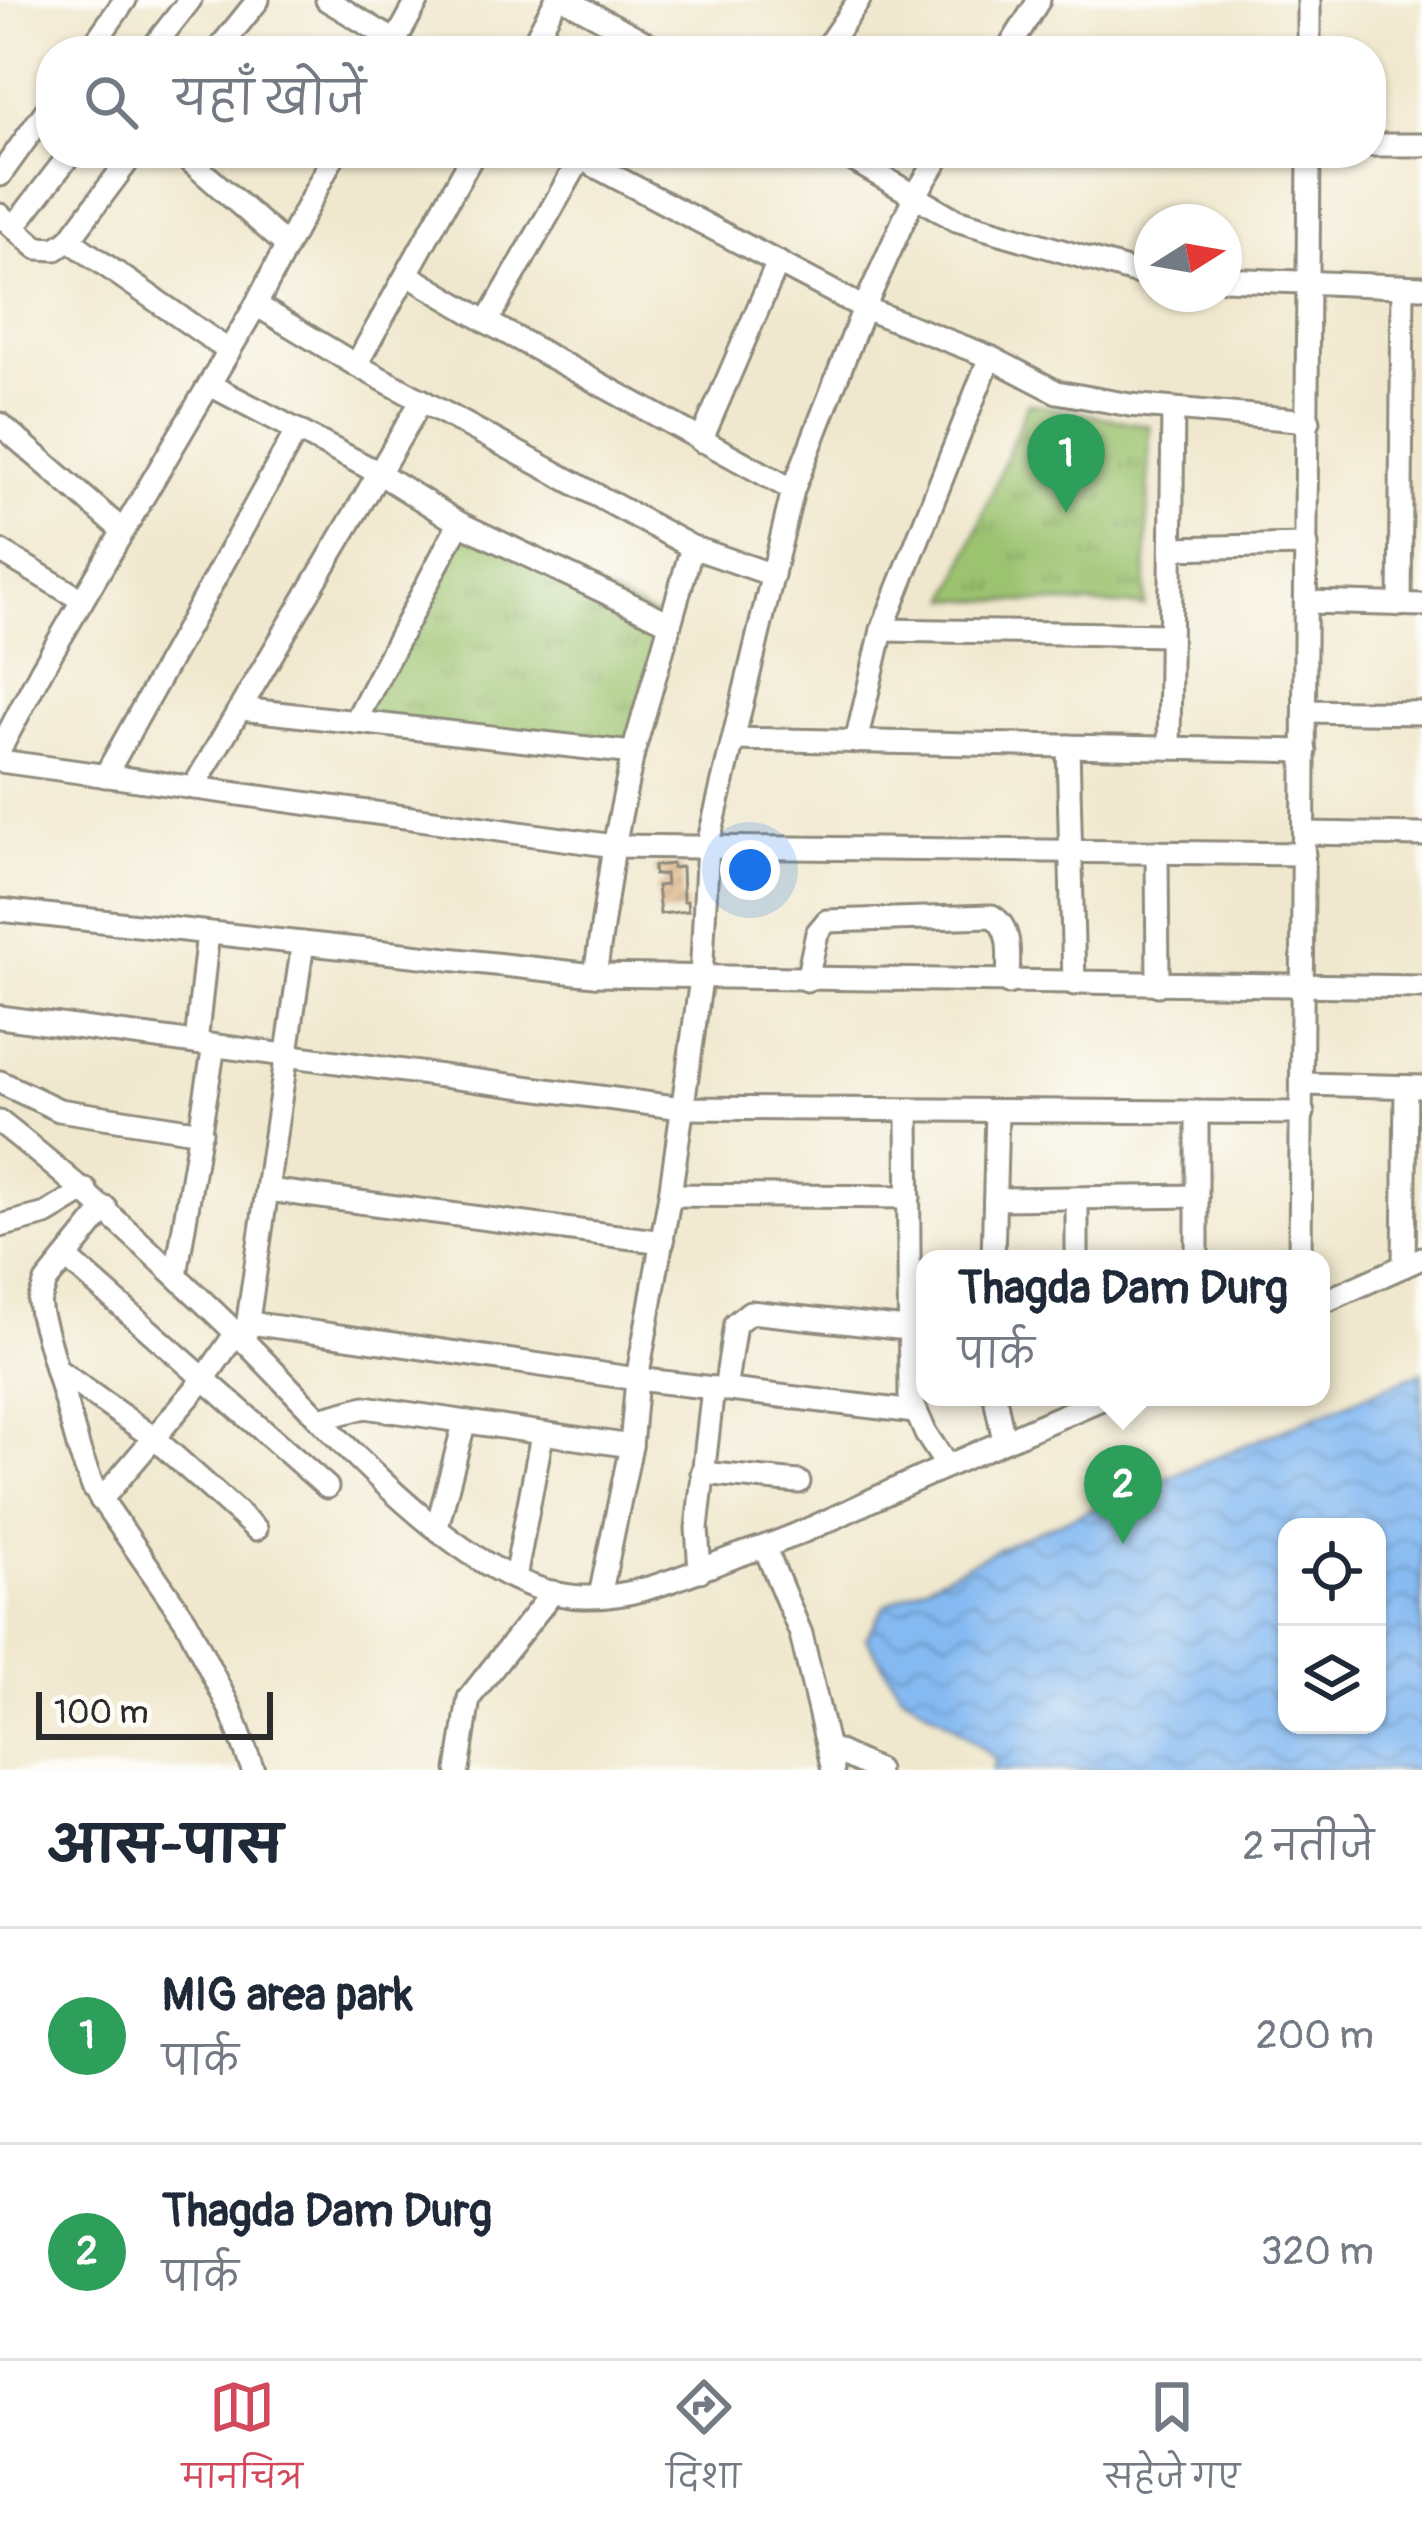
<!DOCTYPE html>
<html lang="hi">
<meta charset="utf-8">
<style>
body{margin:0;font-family:Pangolin,"Playpen Sans Deva",sans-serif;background:#f2f2f3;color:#1f2937}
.controls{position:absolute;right:36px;bottom:36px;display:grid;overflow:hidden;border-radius:24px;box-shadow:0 3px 9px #0004}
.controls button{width:108px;height:108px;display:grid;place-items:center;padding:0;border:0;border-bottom:3px solid #e0e1e3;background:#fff;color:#1f2937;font:60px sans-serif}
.compass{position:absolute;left:1134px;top:204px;width:108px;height:108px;border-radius:50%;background:#fff;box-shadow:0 3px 9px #0004;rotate:79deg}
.scale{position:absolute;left:36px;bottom:30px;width:237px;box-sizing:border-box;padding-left:12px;border:6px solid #2b2b2b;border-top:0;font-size:33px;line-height:42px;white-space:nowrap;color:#2b2b2b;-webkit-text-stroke:9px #fdfcf7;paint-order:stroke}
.you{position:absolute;left:750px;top:870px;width:42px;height:42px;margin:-30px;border:9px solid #fff;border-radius:50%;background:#1a73e8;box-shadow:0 0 0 18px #1a73e833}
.badge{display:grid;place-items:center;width:78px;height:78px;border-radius:50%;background:#d1495b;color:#fff;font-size:39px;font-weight:700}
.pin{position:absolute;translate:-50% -99px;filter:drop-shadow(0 3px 6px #0008)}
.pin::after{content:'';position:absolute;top:63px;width:42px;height:36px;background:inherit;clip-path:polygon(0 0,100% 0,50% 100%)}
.popup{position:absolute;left:916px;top:1250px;width:414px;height:156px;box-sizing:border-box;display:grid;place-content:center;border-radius:24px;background:#fff;filter:drop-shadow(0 3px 9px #0005);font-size:39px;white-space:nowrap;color:#747a83}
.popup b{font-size:45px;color:#1f2937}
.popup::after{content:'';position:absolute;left:50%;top:100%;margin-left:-24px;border:24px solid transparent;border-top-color:#fff}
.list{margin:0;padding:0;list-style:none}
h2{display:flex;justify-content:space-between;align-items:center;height:156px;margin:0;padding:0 48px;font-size:51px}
h2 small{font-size:39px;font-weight:400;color:#747a83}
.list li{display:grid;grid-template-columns:78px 1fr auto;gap:36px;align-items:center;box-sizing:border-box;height:216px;padding:0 48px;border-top:3px solid #e0e1e3}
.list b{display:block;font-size:45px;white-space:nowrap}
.list p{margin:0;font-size:39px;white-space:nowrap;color:#747a83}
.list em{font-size:39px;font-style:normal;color:#747a83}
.icon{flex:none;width:66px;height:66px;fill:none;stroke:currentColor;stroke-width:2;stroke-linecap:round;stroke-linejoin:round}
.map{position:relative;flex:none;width:1422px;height:1770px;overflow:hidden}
.search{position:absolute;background:#fff;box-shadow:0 3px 9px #0004;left:36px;right:36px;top:36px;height:132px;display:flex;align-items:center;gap:30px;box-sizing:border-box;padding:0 42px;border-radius:48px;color:#747a83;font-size:45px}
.sheet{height:588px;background:#fff}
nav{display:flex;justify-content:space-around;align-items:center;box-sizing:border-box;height:168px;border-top:3px solid #e0e1e3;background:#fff;font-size:33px;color:#747a83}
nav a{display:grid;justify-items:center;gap:6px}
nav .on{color:#d1495b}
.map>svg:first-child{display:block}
</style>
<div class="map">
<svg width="1422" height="1770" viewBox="0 0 1422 1770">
<defs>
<pattern id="park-tufts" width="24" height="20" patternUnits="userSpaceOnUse" patternTransform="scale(3)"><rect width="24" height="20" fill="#9cc36f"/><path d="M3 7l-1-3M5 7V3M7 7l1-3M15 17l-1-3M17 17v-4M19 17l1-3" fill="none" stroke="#7f9f5b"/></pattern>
<pattern id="water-waves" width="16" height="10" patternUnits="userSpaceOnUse" patternTransform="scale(3)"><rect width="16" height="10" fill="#84b9f2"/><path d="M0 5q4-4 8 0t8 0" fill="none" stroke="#6c97c4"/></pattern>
<pattern id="building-hatch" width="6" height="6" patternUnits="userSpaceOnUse" patternTransform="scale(3)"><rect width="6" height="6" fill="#ddb281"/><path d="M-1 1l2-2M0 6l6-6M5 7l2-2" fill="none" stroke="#b3916a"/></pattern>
</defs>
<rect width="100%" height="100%" fill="#fdfcf7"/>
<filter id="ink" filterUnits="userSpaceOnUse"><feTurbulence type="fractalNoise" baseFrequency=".00833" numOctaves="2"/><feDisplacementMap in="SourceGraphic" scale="24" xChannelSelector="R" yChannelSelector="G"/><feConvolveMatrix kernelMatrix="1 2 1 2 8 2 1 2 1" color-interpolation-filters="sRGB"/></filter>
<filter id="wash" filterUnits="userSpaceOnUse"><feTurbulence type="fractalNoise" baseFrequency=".004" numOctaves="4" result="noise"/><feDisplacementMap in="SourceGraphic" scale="48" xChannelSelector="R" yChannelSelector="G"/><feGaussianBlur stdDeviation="2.7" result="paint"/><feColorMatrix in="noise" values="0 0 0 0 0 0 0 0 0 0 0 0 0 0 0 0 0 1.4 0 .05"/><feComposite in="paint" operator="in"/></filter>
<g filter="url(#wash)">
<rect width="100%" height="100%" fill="#f0e8ce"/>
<g fill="url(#park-tufts)" stroke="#64774d" stroke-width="3">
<path d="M1028 403 1150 426 1145 606 949 599Z"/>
<path d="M459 523 670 623 633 753 355 722Z"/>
</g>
<path fill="url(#water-waves)" stroke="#58728e" stroke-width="3" fill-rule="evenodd" d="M1422 1372V1770H992L996 1759 953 1725 901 1693 866 1638 886 1605 1014 1541ZM1287 1527H1377V1725H1287Z"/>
<g id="blocks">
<path fill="url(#building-hatch)" d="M672 864V868L682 867 683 901H687L688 911 660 914 657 886 666 885 665 874 654 875V866Z"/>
</g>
</g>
<g filter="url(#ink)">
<use href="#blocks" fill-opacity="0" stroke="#8e8a7c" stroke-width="3"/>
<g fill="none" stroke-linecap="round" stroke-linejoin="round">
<defs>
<g id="minor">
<path d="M327 0 395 41"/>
<path d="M567 0 661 51"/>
<path d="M1309 0V51"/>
<path d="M89 51 125 0"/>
<path d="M150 51 190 0"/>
<path d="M217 51 258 0"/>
<path d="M390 51 418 0"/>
<path d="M529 51 556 0"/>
<path d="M824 51 859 0"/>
<path d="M1007 51 1039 0"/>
<path d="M1371 145H1422"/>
<path d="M181 153 286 245"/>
<path d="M570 153 864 308 990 357 1057 392 1130 405 1309 421"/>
<path d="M841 153 956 220 1134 272 1152 274"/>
<path d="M0 175 51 104"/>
<path d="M0 215 37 248 56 249 69 240 134 153"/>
<path d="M14 227 71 153"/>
<path d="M69 240 229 351"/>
<path d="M408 275 487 322 793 490"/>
<path d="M1224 279 1422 287"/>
<path d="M256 305 356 365 692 547 633 753 614 846 595 975"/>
<path d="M487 322 580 159"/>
<path d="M356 365 474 153"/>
<path d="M210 385 379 473 459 523 670 623"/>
<path d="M0 424 123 531"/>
<path d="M701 441 778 262"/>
<path d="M692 547 773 575"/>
<path d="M1172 548 1307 545"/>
<path d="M0 551 82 600"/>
<path d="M1307 602 1422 605"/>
<path d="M1400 605 1403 286"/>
<path d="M882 630 1170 635"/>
<path d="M241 709 633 753"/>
<path d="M1305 711 1422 713"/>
<path d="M355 722 459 523"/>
<path d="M734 739 1305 751"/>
<path d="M856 742 882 630 990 357"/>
<path d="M1068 746 1074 984"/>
<path d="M1169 748 1173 409"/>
<path d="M0 749 42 669 256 305 335 153"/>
<path d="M0 761 614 846 1304 854"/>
<path d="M105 776 297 430"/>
<path d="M193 788 422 400"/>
<path d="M1304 833 1422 835"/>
<path d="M1157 852 1158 985"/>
<path d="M0 910 595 975 1422 987"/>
<path d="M807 980 817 933 827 921 992 916C1014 929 1008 960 1008 983"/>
<path d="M0 1017 682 1108 1303 1113"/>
<path d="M196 1043 208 933"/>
<path d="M0 1082 59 1110 201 1132"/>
<path d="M1303 1084 1422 1087"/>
<path d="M908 1111 910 1397 926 1434 947 1466"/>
<path d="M0 1122C84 1188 160 1260 236 1333 319 1413 463 1594 583 1597 643 1599 694 1570 748 1552 800 1536 849 1510 898 1488 967 1457 1036 1427 1106 1397"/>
<path d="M268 1190 663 1242"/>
<path d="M670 1195 909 1197"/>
<path d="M1077 1198V1259"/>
<path d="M995 1199 1197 1196"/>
<path d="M106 1208 46 1282 39 1302 41 1315 80 1453 93 1487 186 1621 231 1711 253 1770"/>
<path d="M0 1226 46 1214 86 1190"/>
<path d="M68 1259 327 1487"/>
<path d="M993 1259 997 1111"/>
<path d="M1197 1259V1112"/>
<path d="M1300 1259 1309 153"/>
<path d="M1404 1266 1406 1087"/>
<path d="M176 1275 214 1046"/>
<path d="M1321 1303 1422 1258"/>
<path d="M250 1323 637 1379 915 1412"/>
<path d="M246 1334 303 943"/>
<path d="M56 1369 154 1438 256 1529"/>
<path d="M725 1390 735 1324 750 1312 925 1331"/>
<path d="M995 1397 1004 1441"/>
<path d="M320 1419 365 1407 631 1446"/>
<path d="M702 1473 799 1482"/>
<path d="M101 1500 205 1378 236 1333"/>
<path d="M437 1527 464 1424"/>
<path d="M765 1548 801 1634 833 1770"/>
<path d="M700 1571 697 1528 713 1388"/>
<path d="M515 1578 542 1435"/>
<path d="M600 1596 631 1446 637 1379 670 1195 701 979 708 844 793 490 864 308 914 197 942 153"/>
<path d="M828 1747 877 1770"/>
<path d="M458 1770 469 1698 553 1592"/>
</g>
</defs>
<use href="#minor" stroke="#8e8a7c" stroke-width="27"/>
<use href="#minor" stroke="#fff" stroke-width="21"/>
</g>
</g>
</svg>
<div class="controls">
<button><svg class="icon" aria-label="locate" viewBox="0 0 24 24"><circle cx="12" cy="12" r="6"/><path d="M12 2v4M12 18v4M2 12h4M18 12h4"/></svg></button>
<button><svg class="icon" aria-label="layers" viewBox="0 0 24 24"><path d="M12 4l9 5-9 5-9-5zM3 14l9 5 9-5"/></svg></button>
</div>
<svg class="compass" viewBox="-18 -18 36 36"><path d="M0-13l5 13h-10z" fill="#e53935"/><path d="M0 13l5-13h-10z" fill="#747a83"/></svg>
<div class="scale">100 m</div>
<div class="you"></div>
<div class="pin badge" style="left:1066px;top:513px;background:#2e9e5b">1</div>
<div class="pin badge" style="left:1123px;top:1544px;background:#2e9e5b">2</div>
<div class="popup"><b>Thagda Dam Durg</b>पार्क</div>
<div class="search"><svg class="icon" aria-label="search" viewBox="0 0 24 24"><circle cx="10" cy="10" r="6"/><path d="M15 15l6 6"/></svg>यहाँ खोजें</div>
</div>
<section class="sheet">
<h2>आस-पास<small>2 नतीजे</small></h2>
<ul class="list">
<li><span class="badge" style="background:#2e9e5b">1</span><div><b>MIG area park</b><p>पार्क</p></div><em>200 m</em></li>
<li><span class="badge" style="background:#2e9e5b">2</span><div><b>Thagda Dam Durg</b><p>पार्क</p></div><em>320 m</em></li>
</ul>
</section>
<nav>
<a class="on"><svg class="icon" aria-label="map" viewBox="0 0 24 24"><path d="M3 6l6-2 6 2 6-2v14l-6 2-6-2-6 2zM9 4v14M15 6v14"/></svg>मानचित्र</a>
<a><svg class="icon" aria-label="directions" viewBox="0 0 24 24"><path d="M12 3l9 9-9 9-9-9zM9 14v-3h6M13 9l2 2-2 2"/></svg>दिशा</a>
<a><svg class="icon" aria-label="saved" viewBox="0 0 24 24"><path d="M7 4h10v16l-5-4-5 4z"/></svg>सहेजे गए</a>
</nav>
